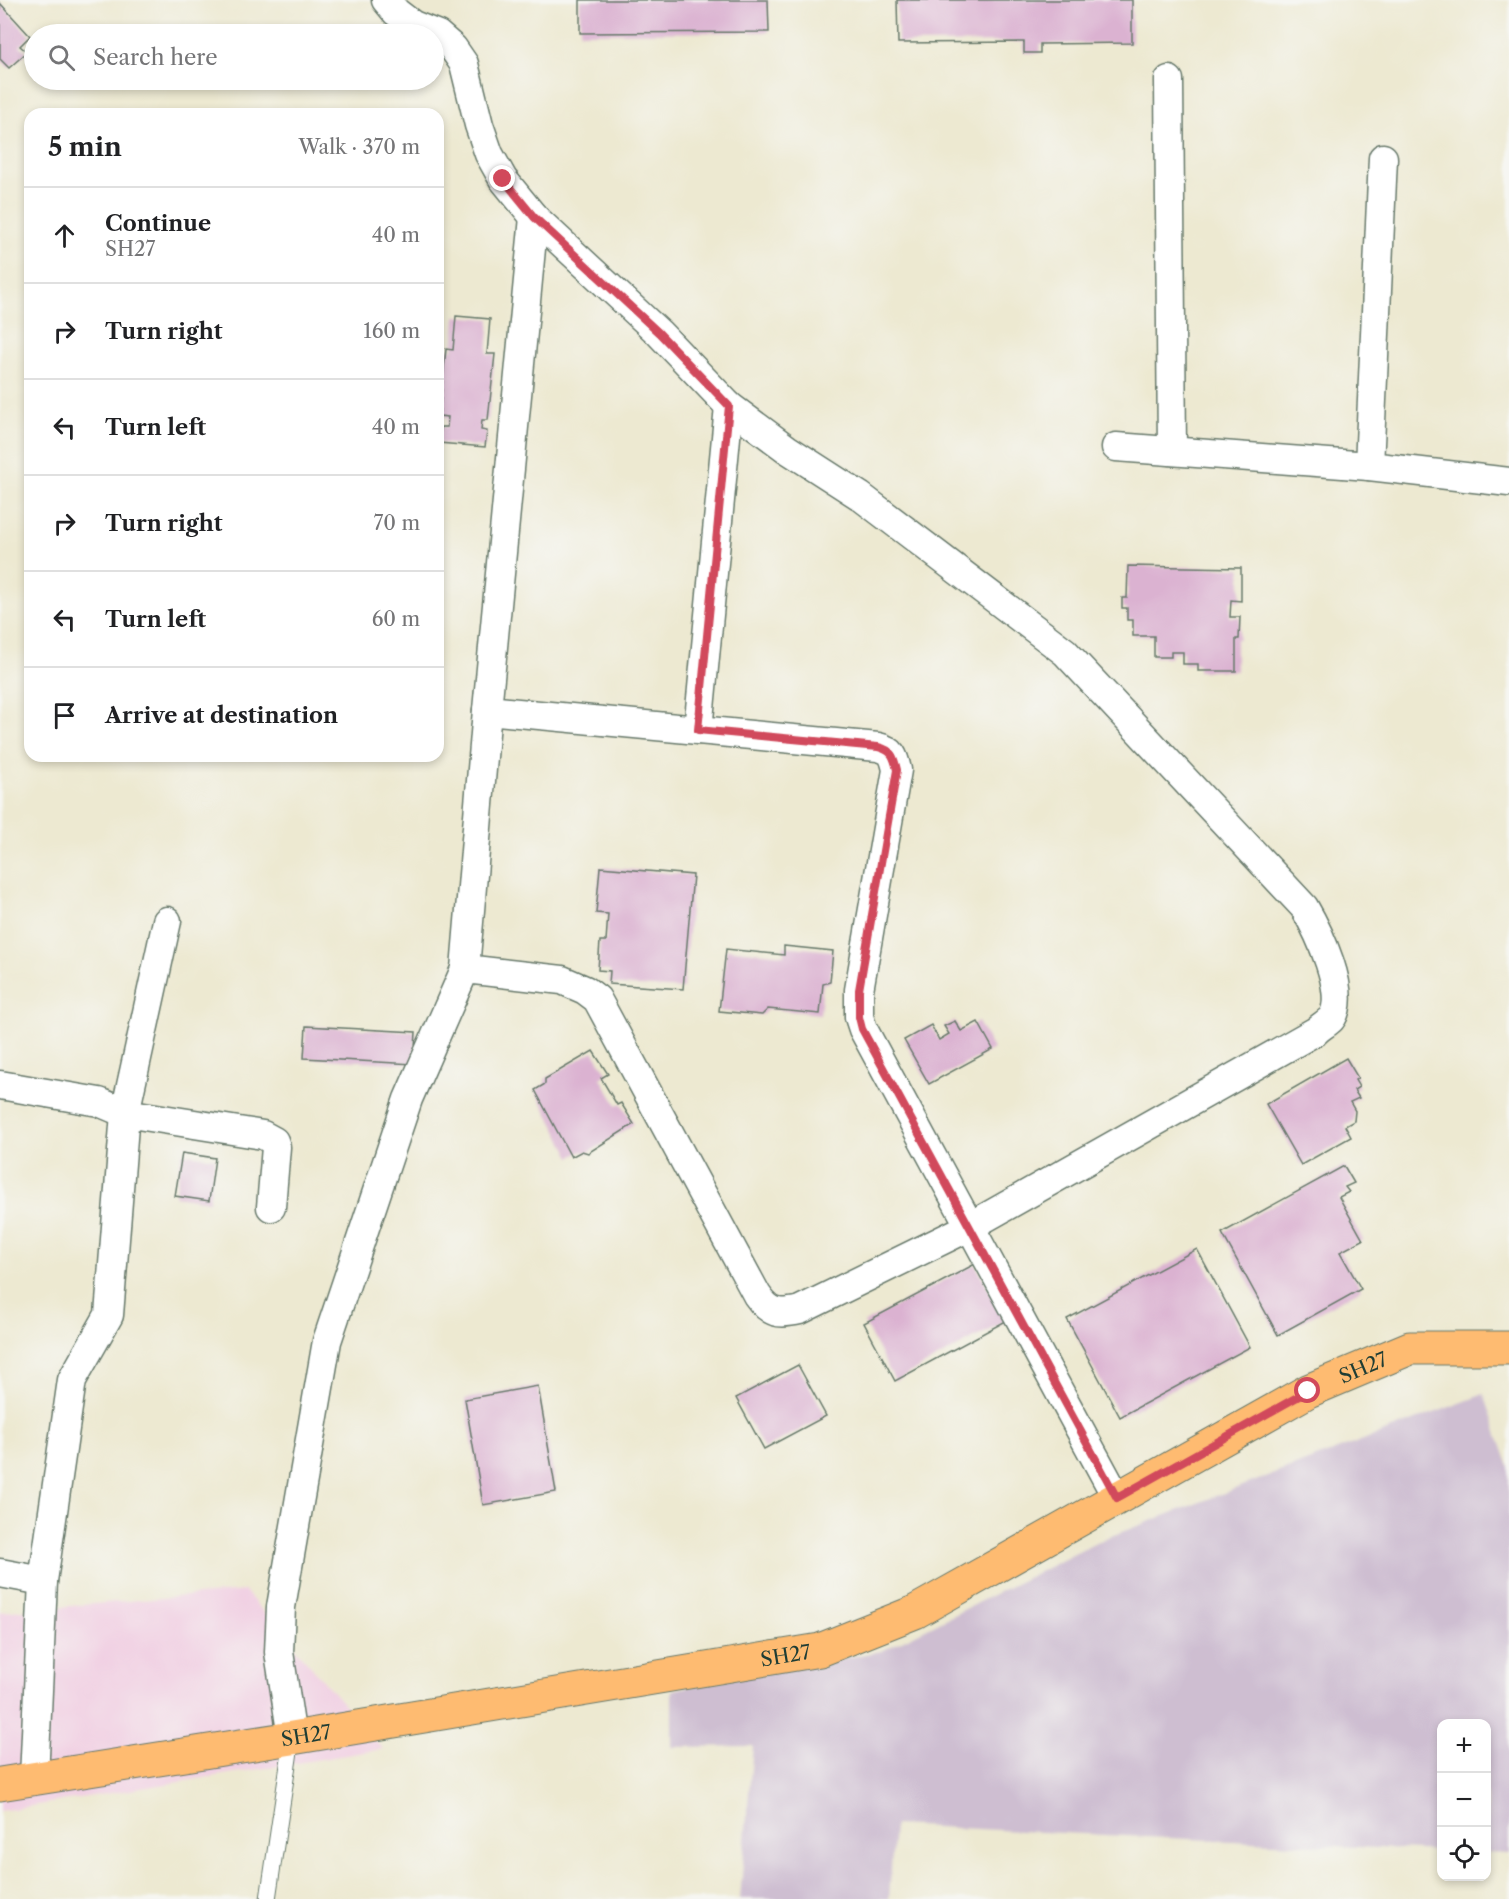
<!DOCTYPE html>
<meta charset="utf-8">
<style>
body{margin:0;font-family:"Libre Caslon Text",serif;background:#f6f6f6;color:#202124}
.controls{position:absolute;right:18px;bottom:18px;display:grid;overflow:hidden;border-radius:12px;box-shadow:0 3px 9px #0003}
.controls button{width:54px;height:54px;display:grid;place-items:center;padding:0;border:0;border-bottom:2px solid #e0e0e0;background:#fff;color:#202124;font:30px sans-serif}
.stop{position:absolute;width:18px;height:18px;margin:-14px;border:4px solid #d1495b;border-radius:50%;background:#fff}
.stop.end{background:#d1495b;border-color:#fff;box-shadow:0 2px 6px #0008}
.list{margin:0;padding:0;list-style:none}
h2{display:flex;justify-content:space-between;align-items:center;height:78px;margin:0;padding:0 24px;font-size:26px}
h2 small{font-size:20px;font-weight:400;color:#757577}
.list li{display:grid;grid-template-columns:39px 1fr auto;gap:18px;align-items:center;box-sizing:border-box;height:96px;padding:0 24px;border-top:2px solid #e0e0e0}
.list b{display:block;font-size:22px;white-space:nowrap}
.list p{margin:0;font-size:20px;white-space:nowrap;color:#757577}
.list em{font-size:20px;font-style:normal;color:#757577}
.icon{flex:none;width:33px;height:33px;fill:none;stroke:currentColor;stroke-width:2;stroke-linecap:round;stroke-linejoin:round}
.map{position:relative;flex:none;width:1509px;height:1899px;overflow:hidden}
.search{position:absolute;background:#fff;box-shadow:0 3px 9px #0003;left:24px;top:24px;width:420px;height:66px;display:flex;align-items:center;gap:15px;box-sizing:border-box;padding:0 21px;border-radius:33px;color:#757577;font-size:22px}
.panel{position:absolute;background:#fff;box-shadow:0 3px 9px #0003;left:24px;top:108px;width:420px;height:654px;border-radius:18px}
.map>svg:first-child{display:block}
</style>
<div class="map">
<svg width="1509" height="1899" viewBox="0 0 1509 1899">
<rect width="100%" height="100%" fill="#f6f6f2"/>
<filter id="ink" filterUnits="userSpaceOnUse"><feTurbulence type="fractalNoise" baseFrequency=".0167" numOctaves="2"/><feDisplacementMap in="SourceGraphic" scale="12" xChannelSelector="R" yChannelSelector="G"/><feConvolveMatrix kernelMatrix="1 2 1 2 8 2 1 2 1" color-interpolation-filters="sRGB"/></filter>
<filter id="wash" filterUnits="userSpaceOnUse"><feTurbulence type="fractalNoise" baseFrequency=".008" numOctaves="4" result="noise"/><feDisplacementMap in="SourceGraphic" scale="24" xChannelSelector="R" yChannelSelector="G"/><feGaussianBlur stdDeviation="1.35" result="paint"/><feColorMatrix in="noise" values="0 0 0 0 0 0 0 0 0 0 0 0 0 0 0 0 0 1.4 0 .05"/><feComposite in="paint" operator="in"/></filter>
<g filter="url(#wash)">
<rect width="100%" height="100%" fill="#ede9d1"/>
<path fill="#f1d0e3" d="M245 1591 383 1749 0 1811V1612Z"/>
<path fill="#cebed1" d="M1484 1394 1509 1467V1854L1487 1853 1486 1724H1442L1441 1851 894 1825 889 1899H740L753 1746 672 1747V1690L882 1651 1106 1538Z"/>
<g id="blocks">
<g fill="#dbb2d1">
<path d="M580 0H768L769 32 580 33Z"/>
<path d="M897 0H1132V43L1040 44V53H1024V42L898 43Z"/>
<path d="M0 3 30 36 20 46 27 52 9 68 0 59Z"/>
<path d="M456 316 490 319 487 354H495L488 420H482L481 430 487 431 485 447 439 443 441 427H447L448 417 439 416 446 349 453 350Z"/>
<path d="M1128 566 1241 568V601L1231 600 1230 617H1240L1239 639H1236V671H1198V664H1183V652H1171V657H1154V636H1133V620H1127V608H1122V598H1127Z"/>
<path d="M600 867 693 875 683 989 609 984 610 971 598 970 600 941H606L608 914 596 913Z"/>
<path d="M784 946 833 951 830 982 823 984 820 1014 768 1009 762 1015 719 1011 726 949 784 955Z"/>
<path d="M955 1021 961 1031 978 1022 993 1049 929 1084 904 1040 931 1025 939 1040 949 1034 944 1026Z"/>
<path d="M306 1026 416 1032 414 1064 304 1058Z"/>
<path d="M593 1051 608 1074 601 1078 617 1105 621 1103 634 1124 588 1153 582 1151 571 1157 535 1090 545 1084V1079Z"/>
<path d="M1346 1058 1358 1078 1355 1080 1359 1087 1354 1090 1359 1098 1350 1102 1355 1111 1354 1121 1345 1126 1351 1137 1301 1165 1266 1104Z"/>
<path d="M182 1153 215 1158 209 1201 175 1196Z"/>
<path d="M1344 1166 1354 1183 1345 1187 1349 1192 1339 1197 1363 1240 1340 1252 1361 1289 1278 1335 1222 1233Z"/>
<path d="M1197 1249 1250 1347 1120 1417 1067 1319Z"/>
<path d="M975 1264 1006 1321 895 1381 864 1323Z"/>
<path d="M798 1365 826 1416 764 1449 736 1398Z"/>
<path d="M538 1386 556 1492 483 1505 465 1399Z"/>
</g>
</g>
</g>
<g filter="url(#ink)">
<use href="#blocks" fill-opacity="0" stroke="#67796b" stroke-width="1.5"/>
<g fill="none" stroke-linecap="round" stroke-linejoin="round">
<defs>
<path id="lane" d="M268 1899 292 1738"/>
<g id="street">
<path d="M386 0 396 12 413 25 438 35 453 48 464 64 479 125 489 154 503 179 534 217 659 333 729 406 787 449 860 496 1065 652 1304 907C1317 929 1350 995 1331 1019 1327 1023 1320 1027 1316 1031L969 1227 800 1310C779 1315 770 1314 757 1295L597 999 585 990 562 980 465 969"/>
<path d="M1169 80 1172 451"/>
<path d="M1116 447 1369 466 1509 482"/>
<path d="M1369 466 1383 158"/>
<path d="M487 710 878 747C892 750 894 756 897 770L859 990V1017L863 1029 1117 1498"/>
<path d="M698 730 729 406"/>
<path d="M0 1085 99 1102 125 1113 263 1135 274 1141 276 1147 271 1207"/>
<path d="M0 1573 43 1581 72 1380 109 1315 125 1113 167 921"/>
<path d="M292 1738 279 1652 281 1607 327 1341 408 1099 465 969 487 710 534 217"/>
<path d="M34 1778 43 1581"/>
</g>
<g id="primary">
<path id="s1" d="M0 1784 292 1738 820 1650 915 1612 1308 1391 1410 1348H1509"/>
</g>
</defs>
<use href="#lane" stroke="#67796b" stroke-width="17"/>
<use href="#street" stroke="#67796b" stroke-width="31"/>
<use href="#primary" stroke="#67796b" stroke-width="35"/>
<use href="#lane" stroke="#fff" stroke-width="15"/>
<use href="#street" stroke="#fff" stroke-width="28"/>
<use href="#primary" stroke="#febb71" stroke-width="33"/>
</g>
</g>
<g fill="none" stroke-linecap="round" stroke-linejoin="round" filter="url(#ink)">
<path stroke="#d1495b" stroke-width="8" d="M503 179 534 217 659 333 729 406 698 730 878 747C892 750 894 757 897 770L859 990V1017L862 1029 1117 1498 1308 1391"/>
</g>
<g text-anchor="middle" stroke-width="5" stroke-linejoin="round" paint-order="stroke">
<g font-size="20" fill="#1f3d34" stroke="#f6f6f2">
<text dy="7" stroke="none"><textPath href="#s1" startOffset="1444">SH27</textPath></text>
<text dy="7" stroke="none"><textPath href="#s1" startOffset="796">SH27</textPath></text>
<text dy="7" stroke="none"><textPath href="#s1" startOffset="310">SH27</textPath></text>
</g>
</g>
</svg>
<div class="controls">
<button>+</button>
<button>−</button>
<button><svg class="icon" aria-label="locate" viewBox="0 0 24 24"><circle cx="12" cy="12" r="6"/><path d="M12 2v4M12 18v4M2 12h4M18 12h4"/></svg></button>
</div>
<div class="stop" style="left:1308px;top:1391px"></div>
<div class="stop end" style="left:503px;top:179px"></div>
<div class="search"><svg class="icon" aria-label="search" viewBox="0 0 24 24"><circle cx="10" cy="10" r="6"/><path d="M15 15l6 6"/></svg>Search here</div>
<section class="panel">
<h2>5 min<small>Walk · 370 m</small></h2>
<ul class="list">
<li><svg class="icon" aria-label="ahead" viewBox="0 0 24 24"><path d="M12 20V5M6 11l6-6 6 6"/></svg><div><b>Continue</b><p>SH27</p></div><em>40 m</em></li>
<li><svg class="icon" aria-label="right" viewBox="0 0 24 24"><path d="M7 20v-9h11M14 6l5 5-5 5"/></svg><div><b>Turn right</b></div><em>160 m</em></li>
<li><svg class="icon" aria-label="left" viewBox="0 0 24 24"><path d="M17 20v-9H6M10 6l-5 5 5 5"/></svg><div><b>Turn left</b></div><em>40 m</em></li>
<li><svg class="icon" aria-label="right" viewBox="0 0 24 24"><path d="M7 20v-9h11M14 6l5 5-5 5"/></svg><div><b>Turn right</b></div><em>70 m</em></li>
<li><svg class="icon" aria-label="left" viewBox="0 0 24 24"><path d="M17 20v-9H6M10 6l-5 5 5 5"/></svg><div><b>Turn left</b></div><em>60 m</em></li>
<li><svg class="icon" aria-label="arrive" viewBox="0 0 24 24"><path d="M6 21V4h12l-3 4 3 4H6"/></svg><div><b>Arrive at destination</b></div></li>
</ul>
</section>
</div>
